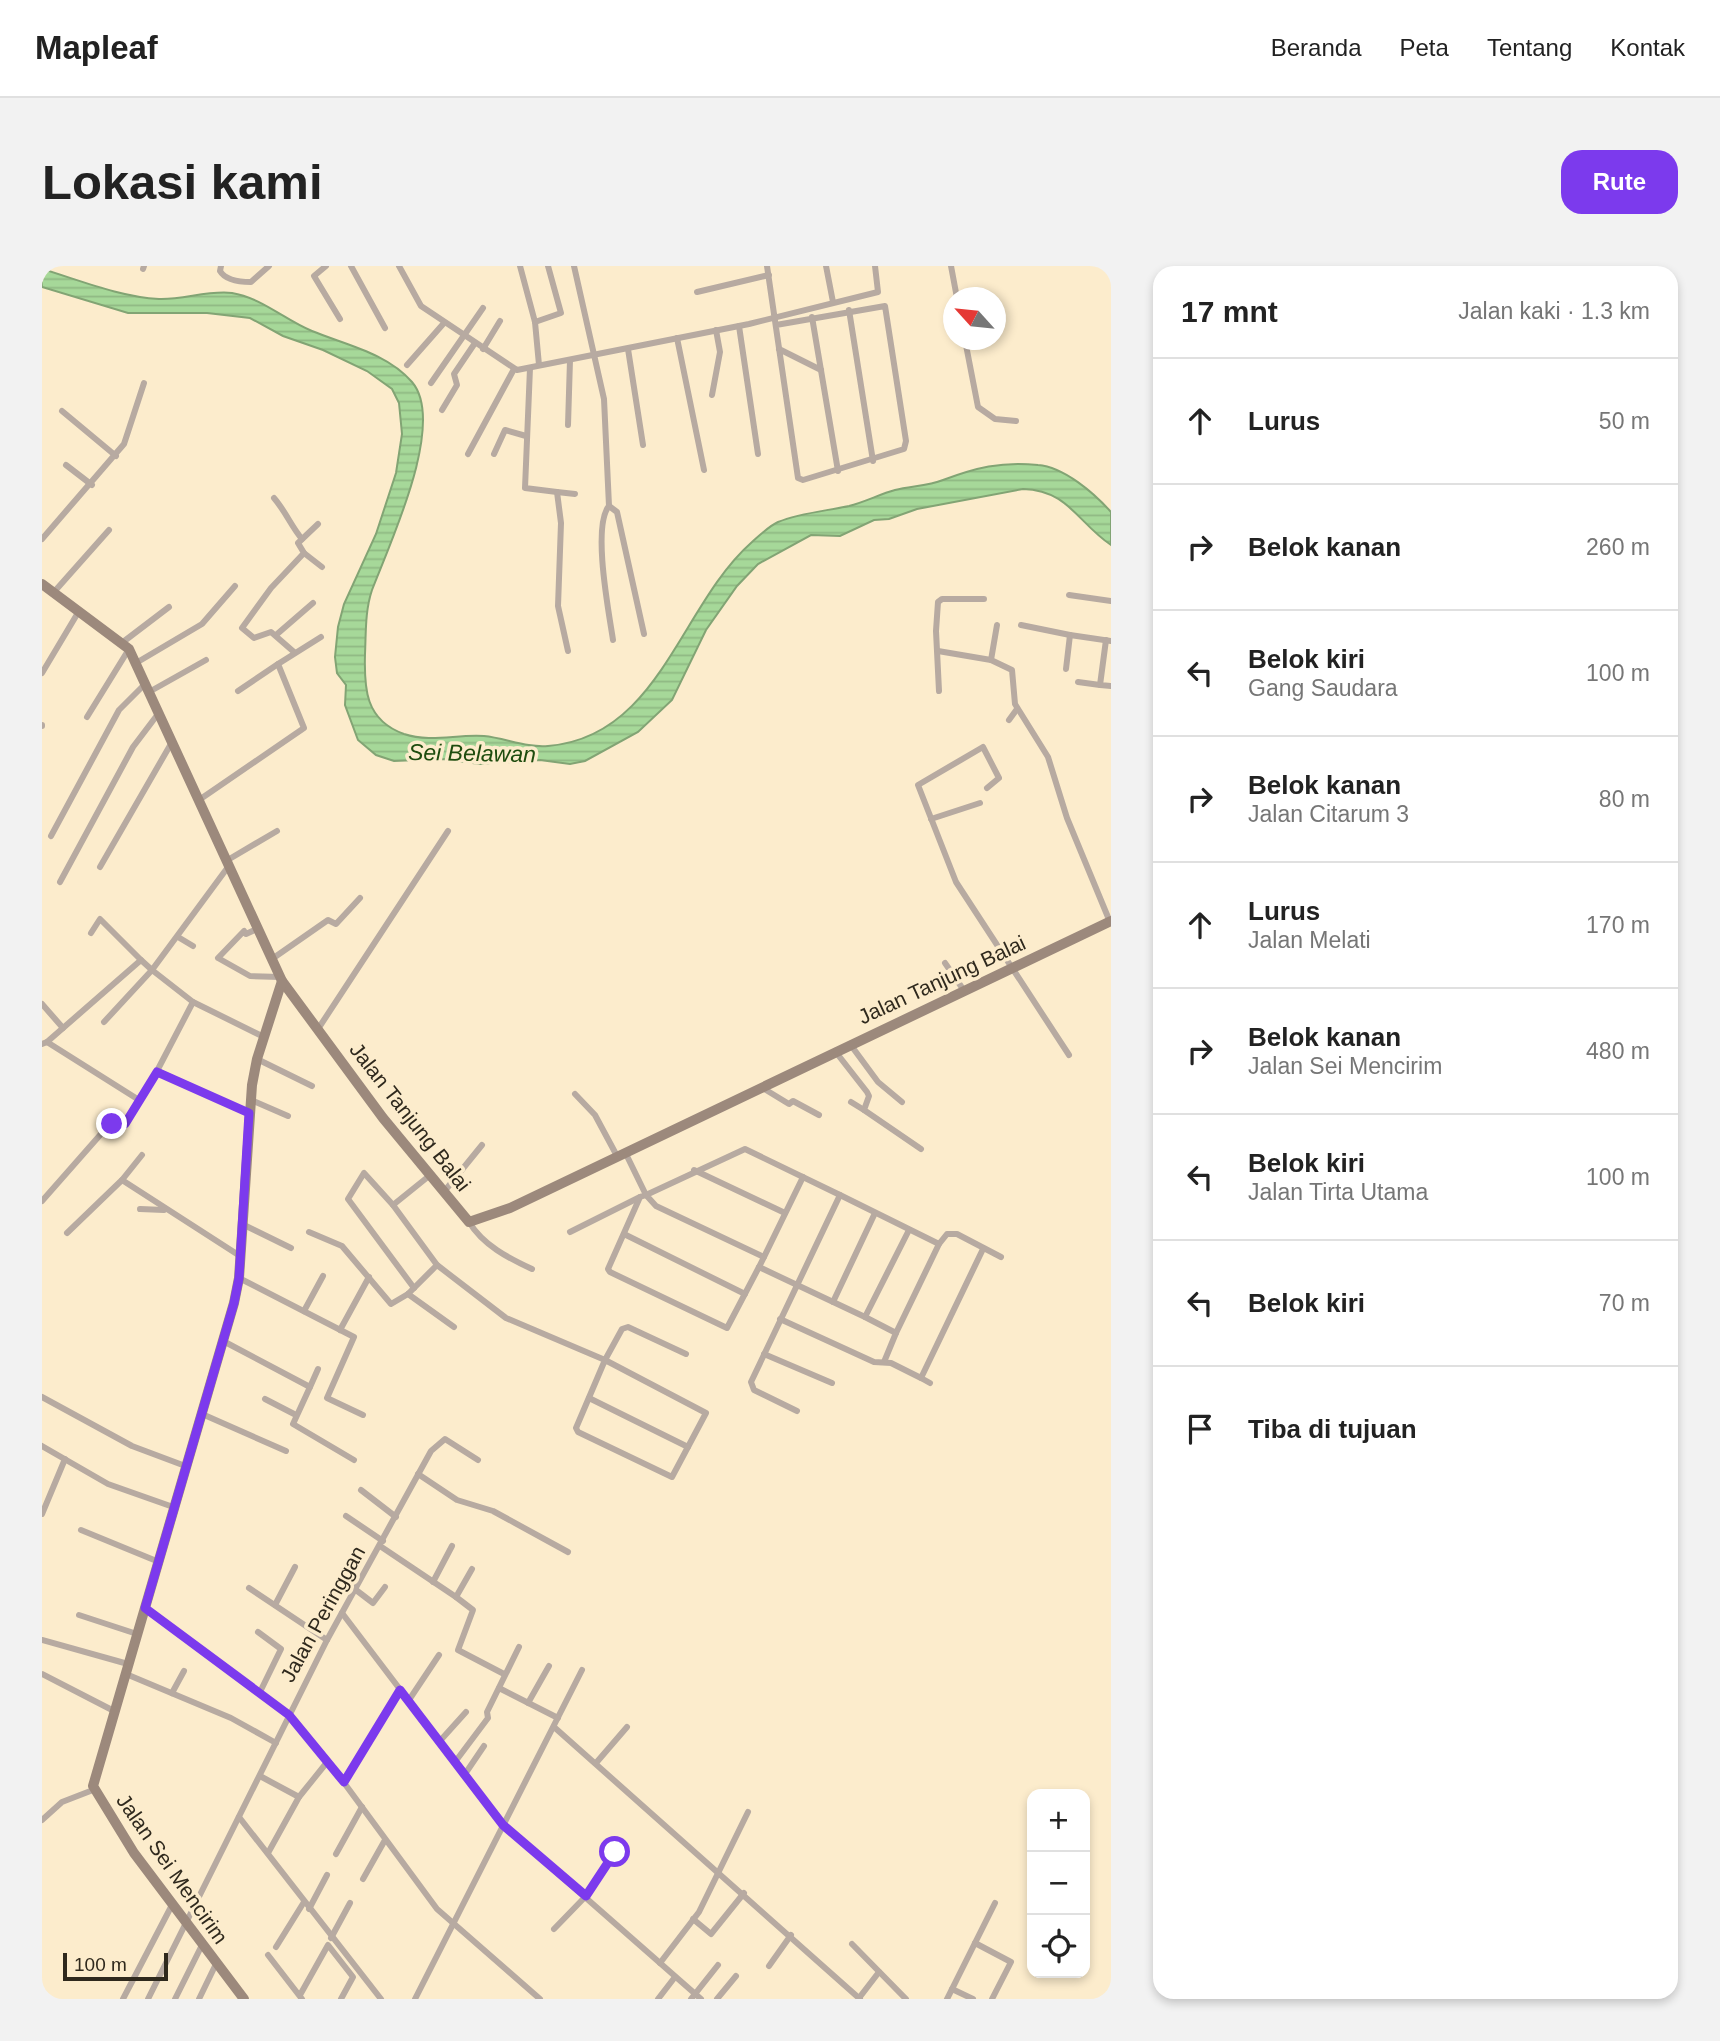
<!DOCTYPE html>
<html lang="id">
<meta charset="utf-8">
<style>
body{margin:0;font-family:Helvetica,sans-serif;background:#f2f2f2;color:#222}
.controls{position:absolute;right:21px;bottom:21px;display:grid;overflow:hidden;border-radius:14px;box-shadow:0 4px 10px #0003}
.controls button{width:63px;height:63px;display:grid;place-items:center;padding:0;border:0;border-bottom:2px solid #e0e0e0;background:#fff;color:#222;font:35px sans-serif}
.compass{position:absolute;left:901px;top:21px;width:63px;height:63px;border-radius:50%;background:#fff;box-shadow:0 4px 10px #0003;rotate:297deg}
.scale{position:absolute;left:21px;bottom:18px;width:105px;box-sizing:border-box;padding-left:7px;border:4px solid #2f291d;border-top:0;font-size:19px;line-height:24px;white-space:nowrap;color:#2f291d;-webkit-text-stroke:5px #fceccc;paint-order:stroke}
.stop{position:absolute;width:21px;height:21px;margin:-16px;border:5px solid #7c3aed;border-radius:50%;background:#fff}
.stop.end{background:#7c3aed;border-color:#fff;box-shadow:0 2px 7px #0008}
.list{margin:0;padding:0;list-style:none}
h2{display:flex;justify-content:space-between;align-items:center;height:91px;margin:0;padding:0 28px;font-size:30px}
h2 small{font-size:23px;font-weight:400;color:#767676}
.list li{display:grid;grid-template-columns:46px 1fr auto;gap:21px;align-items:center;box-sizing:border-box;height:126px;padding:0 28px;border-top:2px solid #e0e0e0}
.list b{display:block;font-size:26px;white-space:nowrap}
.list p{margin:0;font-size:23px;white-space:nowrap;color:#767676}
.list em{font-size:23px;font-style:normal;color:#767676}
.icon{flex:none;width:38px;height:38px;fill:none;stroke:currentColor;stroke-width:2;stroke-linecap:round;stroke-linejoin:round}
.map{position:relative;flex:none;width:1069px;height:1733px;overflow:hidden;border-radius:21px}
header{display:flex;align-items:center;gap:42px;box-sizing:border-box;height:98px;padding:0 35px;background:#fff;border-bottom:2px solid #e0e0e0}
header strong{font-size:33px}
nav{display:flex;gap:38px;margin-inline-start:auto;font-size:24px}
.intro{display:flex;align-items:center;justify-content:space-between;box-sizing:border-box;height:168px;padding:0 42px}
h1{margin:0;font-size:49px}
.button{padding:18px 32px;border-radius:21px;background:#7c3aed;color:#fff;font-size:24px;font-weight:700}
main{display:flex;gap:42px;padding:0 42px}
aside{flex:1;background:#fff;border-radius:21px;box-shadow:0 4px 10px #0003}
.map>svg:first-child{display:block}
</style>
<header>
<strong>Mapleaf</strong>
<nav><a>Beranda</a><a>Peta</a><a>Tentang</a><a>Kontak</a></nav>
</header>
<div class="intro"><h1>Lokasi kami</h1><a class="button">Rute</a></div>
<main>
<div class="map">
<svg width="1069" height="1733" viewBox="0 0 1069 1733">
<defs>
<pattern id="water-rules" width="6" height="5" patternUnits="userSpaceOnUse" patternTransform="scale(1.75)"><rect width="6" height="5" fill="#a6d899"/><path d="M0 2.5h6" fill="none" stroke="#8fb983"/></pattern>
</defs>
<rect width="100%" height="100%" fill="#fceccc"/>
<path fill="url(#water-rules)" stroke="#82a474" stroke-width="2" d="M0 3C37 14 78 31 117 33 141 34 166 24 190 27 220 32 243 54 270 65 304 79 345 87 370 116 405 157 347 279 330 324 323 345 324 366 323 388 322 422 323 454 362 468 389 477 414 468 442 470 463 472 485 482 506 480 618 471 638 339 710 276 718 269 727 260 736 256 758 247 784 245 807 240 823 236 838 228 853 224 869 220 886 220 901 214 933 202 959 195 996 199 1022 201 1052 227 1069 246V279C1036 257 1026 224 981 223L875 243 847 253 832 254 798 270 769 269 716 298 695 320 664 364 630 434 596 466 543 495 528 498 498 494 438 498 400 493 352 495 334 489 316 474 303 439 304 419 295 407 293 391 296 361 302 338 334 268 354 207 360 168 357 137 350 123 325 105 281 84 241 70 208 52 165 47H86L0 21Z"/>
<g fill="none" stroke-linecap="round" stroke-linejoin="round">
<g stroke="#b7aaa1" stroke-width="6">
<path d="M179 0 178 5C184 15 198 16 209 16L227 0"/>
<path d="M284 0 272 10 298 53"/>
<path d="M309 0 343 62"/>
<path d="M357 0 379 40 475 104 707 58 836 26 833 0"/>
<path d="M478 0 493 56 497 99"/>
<path d="M532 0 562 133 567 240C550 260 567 347 571 374"/>
<path d="M725 0 756 212 761 214 862 183 864 175 843 40 734 59"/>
<path d="M784 0 791 36"/>
<path d="M909 0 915 32"/>
<path d="M101 3 102 0"/>
<path d="M655 26 727 9"/>
<path d="M807 44 831 195"/>
<path d="M770 51 796 205"/>
<path d="M493 56 519 47 506 0"/>
<path d="M697 60 716 188"/>
<path d="M635 72 662 204"/>
<path d="M923 74 936 141 953 153 974 155"/>
<path d="M441 83 458 55"/>
<path d="M586 83 601 179"/>
<path d="M737 83 779 104"/>
<path d="M365 99 402 57"/>
<path d="M488 102 483 222 515 226 519 257 516 340 526 385"/>
<path d="M389 117 441 42"/>
<path d="M670 129 678 86 674 64"/>
<path d="M400 144 415 119 412 108 433 77"/>
<path d="M20 145 74 190"/>
<path d="M526 159 528 94"/>
<path d="M426 188 472 103"/>
<path d="M452 188 463 164 484 170"/>
<path d="M24 199 50 219"/>
<path d="M515 226 533 228"/>
<path d="M232 232C244 246 249 260 260 273"/>
<path d="M567 240 575 246 602 368"/>
<path d="M0 273 82 178 102 117"/>
<path d="M262 287 280 301"/>
<path d="M12 326 67 264"/>
<path d="M1027 329 1069 335"/>
<path d="M955 359 949 394 970 404 973 438 1006 491 1025 552 1068 656"/>
<path d="M979 359 1028 369"/>
<path d="M234 369 271 337"/>
<path d="M1064 374 1058 419 1069 420"/>
<path d="M81 376 127 341"/>
<path d="M896 385 949 394"/>
<path d="M252 386 229 366 212 372 200 362 229 322 262 287 256 277 276 258"/>
<path d="M94 397 160 358 193 320"/>
<path d="M1024 403 1028 369 1069 375"/>
<path d="M0 407 37 345"/>
<path d="M1036 416 1058 419"/>
<path d="M196 425 236 398"/>
<path d="M897 425 894 365 896 336 900 333H942"/>
<path d="M107 426 164 394"/>
<path d="M45 451 87 383"/>
<path d="M967 454 975 443"/>
<path d="M0 460V459"/>
<path d="M945 522 957 512 941 481 876 519 914 616 1027 789"/>
<path d="M157 534 262 462 236 398 279 371"/>
<path d="M889 553 938 537"/>
<path d="M9 570 77 444 104 417"/>
<path d="M184 595 235 565"/>
<path d="M58 601 130 476"/>
<path d="M18 616 91 481 116 448"/>
<path d="M217 662 204 668 202 665 176 692 208 710 238 711"/>
<path d="M49 667 58 653 99 694"/>
<path d="M136 671 151 680"/>
<path d="M230 693 286 654 294 658 318 632"/>
<path d="M903 697 923 726"/>
<path d="M151 736 222 771"/>
<path d="M0 738 21 762"/>
<path d="M276 763 406 565"/>
<path d="M5 776 99 694 110 704 186 601"/>
<path d="M0 778 5 776 97 834"/>
<path d="M808 778 836 816 860 836"/>
<path d="M793 785 825 826 827 830 822 844 879 883"/>
<path d="M215 793 270 820"/>
<path d="M115 805 207 847"/>
<path d="M719 821 747 838 751 835 777 849"/>
<path d="M533 828 553 849 575 890"/>
<path d="M209 834 246 850"/>
<path d="M809 836 822 844"/>
<path d="M583 886 604 929 598 931 566 1003 568 1006 685 1062 717 1001"/>
<path d="M652 904 743 947"/>
<path d="M387 910 351 939 395 999 464 1052 563 1094 664 1147 630 1211 536 1166 534 1162 563 1094 580 1063 586 1061 644 1088"/>
<path d="M80 914 198 990"/>
<path d="M401 927 440 879"/>
<path d="M798 929 897 978"/>
<path d="M0 935 66 860 83 858 115 805 151 736 110 704 62 756"/>
<path d="M351 939 322 907 306 933 372 1022"/>
<path d="M98 943 122 944"/>
<path d="M427 956C441 979 466 992 490 1003"/>
<path d="M200 958 249 982"/>
<path d="M267 966 300 980 349 1038 366 1028 395 999"/>
<path d="M528 966 598 931"/>
<path d="M25 967 80 914 100 889"/>
<path d="M582 968 703 1028"/>
<path d="M722 991 761 911"/>
<path d="M197 1012 312 1071 285 1132 321 1149"/>
<path d="M366 1028 412 1061"/>
<path d="M791 1036 833 947"/>
<path d="M262 1045 281 1010"/>
<path d="M823 1051 854 1067 897 978 905 968H915L959 991"/>
<path d="M738 1053 832 1096 849 1097 879 1112 941 983"/>
<path d="M298 1064 327 1011"/>
<path d="M183 1076 268 1121 251 1158 312 1194"/>
<path d="M722 1088 790 1117"/>
<path d="M842 1096 854 1067"/>
<path d="M879 1112 888 1117"/>
<path d="M268 1121 276 1103"/>
<path d="M0 1131 90 1180 146 1201"/>
<path d="M547 1132 646 1181"/>
<path d="M223 1133 254 1149"/>
<path d="M755 1145 712 1124 709 1116 798 929 703 883 604 929 614 940 722 991 717 1001 823 1051 867 964"/>
<path d="M160 1148 244 1185"/>
<path d="M0 1180 66 1218 134 1242"/>
<path d="M376 1208 415 1234 451 1245 526 1286"/>
<path d="M319 1224 354 1251"/>
<path d="M0 1248 23 1193"/>
<path d="M304 1250 341 1275"/>
<path d="M39 1264 117 1296"/>
<path d="M338 1280 414 1331 430 1303"/>
<path d="M391 1316 410 1280"/>
<path d="M207 1322 285 1374"/>
<path d="M314 1324 331 1337 343 1321"/>
<path d="M414 1331 431 1344 416 1384 462 1408"/>
<path d="M233 1339 253 1301"/>
<path d="M103 1342 247 1449 286 1495 395 1643 498 1733"/>
<path d="M300 1347 461 1559 659 1733"/>
<path d="M37 1349 95 1368"/>
<path d="M216 1366 239 1383 218 1426"/>
<path d="M0 1374 86 1398"/>
<path d="M0 1408 72 1445"/>
<path d="M84 1408 189 1452 234 1477"/>
<path d="M457 1422 516 1452"/>
<path d="M130 1427 142 1405"/>
<path d="M367 1434 397 1389"/>
<path d="M486 1437 507 1400"/>
<path d="M512 1461 818 1733"/>
<path d="M397 1476 424 1446"/>
<path d="M413 1496 446 1452 445 1446 477 1381"/>
<path d="M554 1497 585 1461"/>
<path d="M423 1508 442 1480"/>
<path d="M218 1510 257 1531"/>
<path d="M301 1516 358 1424"/>
<path d="M197 1551 339 1733"/>
<path d="M0 1554 20 1536 51 1524"/>
<path d="M226 1587 257 1531 286 1495"/>
<path d="M294 1588 320 1541"/>
<path d="M321 1613 343 1574"/>
<path d="M267 1643 285 1609"/>
<path d="M651 1653 669 1668 702 1627"/>
<path d="M512 1663 544 1630 579 1579"/>
<path d="M289 1672 308 1637"/>
<path d="M933 1677 969 1696 950 1733"/>
<path d="M810 1678 864 1733"/>
<path d="M234 1681 262 1636"/>
<path d="M226 1689 260 1733"/>
<path d="M618 1697 657 1646 706 1546"/>
<path d="M727 1700 749 1669"/>
<path d="M910 1723 931 1733"/>
<path d="M258 1729 286 1679 311 1711 299 1733"/>
<path d="M817 1732 837 1706"/>
<path d="M81 1733 130 1639"/>
<path d="M106 1733 285 1374 389 1185 403 1173 436 1194"/>
<path d="M133 1733 160 1679"/>
<path d="M157 1733 174 1698"/>
<path d="M373 1733 540 1404"/>
<path d="M616 1733 633 1711"/>
<path d="M649 1733 676 1699"/>
<path d="M675 1733 694 1710"/>
<path d="M905 1733 953 1637"/>
</g>
<g stroke="#9c897c" stroke-width="10">
<path d="M0 318 87 383 240 715 341 852 427 956 468 942 1069 655"/>
<path d="M202 1733 92 1587 51 1520 192 1037 197 1012 210 819 215 793 240 715"/>
</g>
</g>
<g fill="none" stroke-linecap="round" stroke-linejoin="round">
<path stroke="#7c3aed" stroke-width="9" d="M70 858H83L115 806 207 847 197 1012 192 1037 103 1342 247 1449 302 1516 358 1424 461 1559 544 1630 573 1586"/>
</g>
<g text-anchor="middle" stroke-width="7" stroke-linejoin="round" paint-order="stroke">
<g font-size="21" fill="#2f291d" stroke="#fceccc">
<text transform="translate(900 714) rotate(-25)" y="7">Jalan Tanjung Balai</text>
<text transform="translate(368 851) rotate(52)" y="7">Jalan Tanjung Balai</text>
<text transform="translate(281 1348) rotate(-61)" y="7">Jalan Peringgan</text>
<text transform="translate(130 1603) rotate(55)" y="7">Jalan Sei Mencirim</text>
</g>
<g font-size="23" font-style="italic" fill="#1e4c0e" stroke="#fceccc">
<text transform="translate(430 487) rotate(1)" y="8">Sei Belawan</text>
</g>
</g>
</svg>
<div class="controls">
<button>+</button>
<button>−</button>
<button><svg class="icon" aria-label="locate" viewBox="0 0 24 24"><circle cx="12" cy="12" r="6"/><path d="M12 2v4M12 18v4M2 12h4M18 12h4"/></svg></button>
</div>
<svg class="compass" viewBox="-18 -18 36 36"><path d="M0-13l5 13h-10z" fill="#e53935"/><path d="M0 13l5-13h-10z" fill="#767676"/></svg>
<div class="scale">100 m</div>
<div class="stop" style="left:573px;top:1586px"></div>
<div class="stop end" style="left:70px;top:858px"></div>
</div>
<aside>
<h2>17 mnt<small>Jalan kaki · 1.3 km</small></h2>
<ul class="list">
<li><svg class="icon" aria-label="ahead" viewBox="0 0 24 24"><path d="M12 20V5M6 11l6-6 6 6"/></svg><div><b>Lurus</b></div><em>50 m</em></li>
<li><svg class="icon" aria-label="right" viewBox="0 0 24 24"><path d="M7 20v-9h11M14 6l5 5-5 5"/></svg><div><b>Belok kanan</b></div><em>260 m</em></li>
<li><svg class="icon" aria-label="left" viewBox="0 0 24 24"><path d="M17 20v-9H6M10 6l-5 5 5 5"/></svg><div><b>Belok kiri</b><p>Gang Saudara</p></div><em>100 m</em></li>
<li><svg class="icon" aria-label="right" viewBox="0 0 24 24"><path d="M7 20v-9h11M14 6l5 5-5 5"/></svg><div><b>Belok kanan</b><p>Jalan Citarum 3</p></div><em>80 m</em></li>
<li><svg class="icon" aria-label="ahead" viewBox="0 0 24 24"><path d="M12 20V5M6 11l6-6 6 6"/></svg><div><b>Lurus</b><p>Jalan Melati</p></div><em>170 m</em></li>
<li><svg class="icon" aria-label="right" viewBox="0 0 24 24"><path d="M7 20v-9h11M14 6l5 5-5 5"/></svg><div><b>Belok kanan</b><p>Jalan Sei Mencirim</p></div><em>480 m</em></li>
<li><svg class="icon" aria-label="left" viewBox="0 0 24 24"><path d="M17 20v-9H6M10 6l-5 5 5 5"/></svg><div><b>Belok kiri</b><p>Jalan Tirta Utama</p></div><em>100 m</em></li>
<li><svg class="icon" aria-label="left" viewBox="0 0 24 24"><path d="M17 20v-9H6M10 6l-5 5 5 5"/></svg><div><b>Belok kiri</b></div><em>70 m</em></li>
<li><svg class="icon" aria-label="arrive" viewBox="0 0 24 24"><path d="M6 21V4h12l-3 4 3 4H6"/></svg><div><b>Tiba di tujuan</b></div></li>
</ul>
</aside>
</main>
